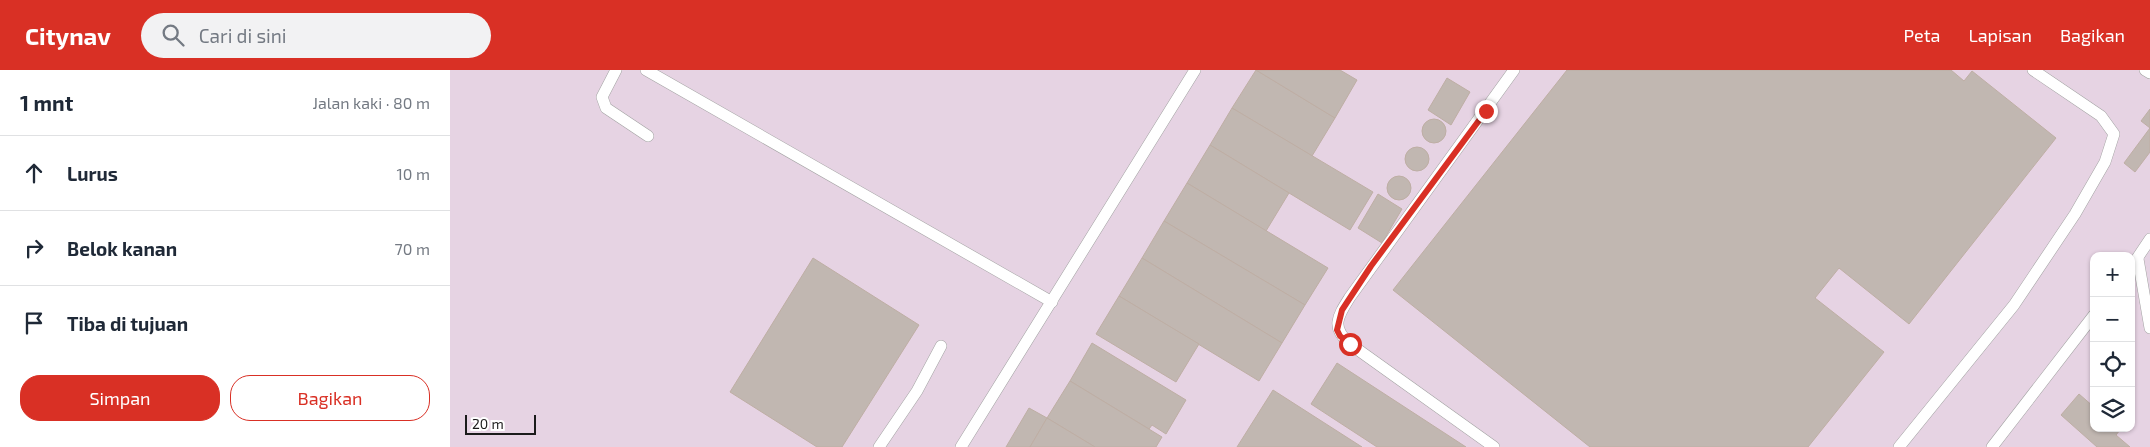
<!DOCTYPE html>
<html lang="id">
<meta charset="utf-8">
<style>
body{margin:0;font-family:"Exo 2",sans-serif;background:#f2f2f3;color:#1f2937}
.controls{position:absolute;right:15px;bottom:15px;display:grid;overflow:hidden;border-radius:10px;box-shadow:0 1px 4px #0004}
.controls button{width:45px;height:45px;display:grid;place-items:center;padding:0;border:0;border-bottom:1px solid #e0e1e3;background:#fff;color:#1f2937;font:25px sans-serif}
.scale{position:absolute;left:15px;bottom:12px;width:71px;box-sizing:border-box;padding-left:5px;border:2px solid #1b1b1b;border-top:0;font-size:14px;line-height:18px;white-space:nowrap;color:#1b1b1b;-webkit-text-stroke:4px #fff;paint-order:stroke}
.stop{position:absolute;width:15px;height:15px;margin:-11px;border:4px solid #d93025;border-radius:50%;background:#fff}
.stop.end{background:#d93025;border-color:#fff;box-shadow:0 1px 5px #0008}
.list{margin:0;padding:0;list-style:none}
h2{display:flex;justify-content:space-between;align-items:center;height:65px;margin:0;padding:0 20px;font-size:21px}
h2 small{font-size:16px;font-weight:400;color:#747a83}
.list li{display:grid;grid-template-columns:32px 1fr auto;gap:15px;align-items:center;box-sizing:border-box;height:75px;padding:0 20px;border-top:1px solid #e0e1e3}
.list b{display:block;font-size:19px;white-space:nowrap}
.list em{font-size:16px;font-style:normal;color:#747a83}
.actions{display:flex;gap:10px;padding:15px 20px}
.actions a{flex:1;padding:11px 0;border:1px solid #d93025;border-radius:20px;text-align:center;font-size:18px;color:#d93025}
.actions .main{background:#d93025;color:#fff}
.icon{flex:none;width:28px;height:28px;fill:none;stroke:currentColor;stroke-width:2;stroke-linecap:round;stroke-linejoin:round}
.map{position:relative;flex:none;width:1700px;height:377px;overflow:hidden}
header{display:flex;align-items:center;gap:30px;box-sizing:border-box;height:70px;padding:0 25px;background:#d93025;color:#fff}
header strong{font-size:24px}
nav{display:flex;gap:28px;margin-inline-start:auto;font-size:18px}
.search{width:350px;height:45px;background:#f2f2f3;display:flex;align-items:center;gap:12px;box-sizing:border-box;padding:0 18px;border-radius:28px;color:#747a83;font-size:19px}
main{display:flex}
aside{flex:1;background:#fff}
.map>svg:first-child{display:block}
</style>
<header>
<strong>Citynav</strong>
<div class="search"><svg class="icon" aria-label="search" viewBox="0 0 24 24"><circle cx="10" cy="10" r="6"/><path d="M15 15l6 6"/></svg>Cari di sini</div>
<nav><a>Peta</a><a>Lapisan</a><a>Bagikan</a></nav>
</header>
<main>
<aside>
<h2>1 mnt<small>Jalan kaki · 80 m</small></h2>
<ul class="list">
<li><svg class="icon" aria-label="ahead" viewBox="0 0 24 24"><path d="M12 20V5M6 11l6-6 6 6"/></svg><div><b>Lurus</b></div><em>10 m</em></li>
<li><svg class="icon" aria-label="right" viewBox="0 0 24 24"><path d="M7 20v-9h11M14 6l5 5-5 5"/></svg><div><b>Belok kanan</b></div><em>70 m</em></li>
<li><svg class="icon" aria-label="arrive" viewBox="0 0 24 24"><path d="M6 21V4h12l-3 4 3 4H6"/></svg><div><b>Tiba di tujuan</b></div></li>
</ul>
<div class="actions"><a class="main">Simpan</a><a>Bagikan</a></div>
</aside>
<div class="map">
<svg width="1700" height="377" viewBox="0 0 1700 377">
<rect width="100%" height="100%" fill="#ede8e1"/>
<path fill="#e6d3e3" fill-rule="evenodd" d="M0 0H1700V377H0ZM1644 186H1681V358H1644Z"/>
<g fill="#c1b7b1" stroke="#beaea4">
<path d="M806 0 885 48 862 86 782 38Z"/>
<path d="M806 0H890L907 10 885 48Z"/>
<path d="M1117 0H1501L1514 11 1522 1 1606 68 1459 254 1389 198 1365 228 1434 282 1358 377H1140L943 220Z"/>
<path d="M997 8 1020 22 1001 55 978 40Z"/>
<path d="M782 38 923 122 900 160 760 75Z"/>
<path d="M1700 39V58L1691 51Z"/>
<circle cx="984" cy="61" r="12"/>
<path d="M1700 58V82L1685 102 1674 93Z"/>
<path d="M760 75 839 123 816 161 737 113Z"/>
<circle cx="967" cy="89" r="12"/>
<circle cx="949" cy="118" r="12"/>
<path d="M737 113 878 198 855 235 714 151Z"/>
<path d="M928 124 952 139 932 173 908 158Z"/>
<path d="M714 151 855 235 832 273 692 188Z"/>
<path d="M363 188 469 255 392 377H367L280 322Z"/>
<path d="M692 188 832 273 809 311 669 226Z"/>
<path d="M669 226 749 274 726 312 646 264Z"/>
<path d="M642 273 736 330 716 364 702 355 699 359 620 311Z"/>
<path d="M887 293 1016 377H927L861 334Z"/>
<path d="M620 311 712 367 706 377H645L597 348Z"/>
<path d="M823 320 912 377H787Z"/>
<path d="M1629 324 1644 337V358H1668L1670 360 1666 365 1680 377H1647L1611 345Z"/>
<path d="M579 338 597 348 580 377H556Z"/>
<path d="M597 348 645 377H580Z"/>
</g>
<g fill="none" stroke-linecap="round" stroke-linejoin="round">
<defs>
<g id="lane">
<path d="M166 0 152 27 156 38 198 66"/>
<path d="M196 0 602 232"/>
<path d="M1695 0 1700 3"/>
<path d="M1688 189 1700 258"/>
<path d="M1684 193 1700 169"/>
<path d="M429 377 467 321 491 276"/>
<path d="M511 377 745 0"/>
<path d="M1044 377 900 274C880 257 888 246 900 227L1064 0"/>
<path d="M1449 377 1564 235 1625 144 1655 92 1664 64 1651 46 1583 0"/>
<path d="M1542 377 1644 245"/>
</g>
</defs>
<use href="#lane" stroke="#a2a2a2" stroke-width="12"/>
<use href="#lane" stroke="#fff" stroke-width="11"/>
</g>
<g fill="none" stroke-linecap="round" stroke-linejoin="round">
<path stroke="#d93025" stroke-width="6" d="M900 274 890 266 887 260 892 240 921 196 1036 41"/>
</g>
</svg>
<div class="controls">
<button>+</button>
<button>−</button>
<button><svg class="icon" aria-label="locate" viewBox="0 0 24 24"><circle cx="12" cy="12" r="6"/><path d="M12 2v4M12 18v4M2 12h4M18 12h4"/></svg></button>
<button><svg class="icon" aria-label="layers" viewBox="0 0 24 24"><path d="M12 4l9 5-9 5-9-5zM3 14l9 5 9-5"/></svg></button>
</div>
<div class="scale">20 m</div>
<div class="stop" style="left:900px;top:274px"></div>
<div class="stop end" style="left:1036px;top:41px"></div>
</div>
</main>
